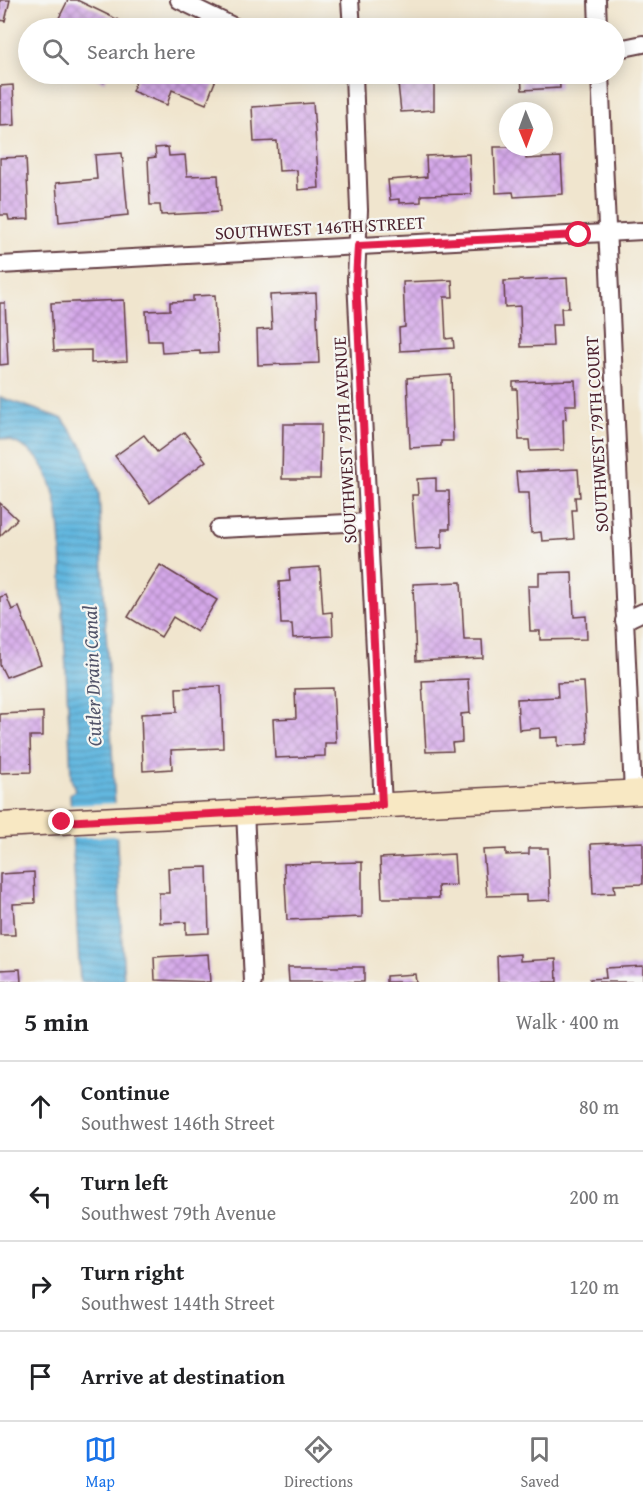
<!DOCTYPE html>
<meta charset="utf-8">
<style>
body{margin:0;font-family:"Gentium Book Plus",serif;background:#f2f2f2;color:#202124}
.compass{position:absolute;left:499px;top:102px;width:54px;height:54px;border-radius:50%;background:#fff;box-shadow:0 3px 15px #0003;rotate:179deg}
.stop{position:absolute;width:18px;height:18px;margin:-14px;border:4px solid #e11d48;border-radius:50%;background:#fff}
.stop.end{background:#e11d48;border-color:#fff;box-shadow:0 2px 6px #0008}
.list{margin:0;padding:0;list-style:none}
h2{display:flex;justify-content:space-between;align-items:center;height:78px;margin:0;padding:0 24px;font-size:26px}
h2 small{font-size:20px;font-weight:400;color:#757577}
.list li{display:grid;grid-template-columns:39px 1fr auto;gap:18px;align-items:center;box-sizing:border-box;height:90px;padding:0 24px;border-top:2px solid #e0e0e0}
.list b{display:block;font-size:22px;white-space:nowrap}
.list p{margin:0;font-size:20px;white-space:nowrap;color:#757577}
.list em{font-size:20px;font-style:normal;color:#757577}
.icon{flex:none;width:33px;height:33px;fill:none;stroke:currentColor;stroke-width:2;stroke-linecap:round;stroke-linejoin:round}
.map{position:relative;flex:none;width:643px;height:982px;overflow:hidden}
.search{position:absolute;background:#fff;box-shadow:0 3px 15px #0003;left:18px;right:18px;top:18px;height:66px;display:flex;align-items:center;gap:15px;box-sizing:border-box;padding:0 21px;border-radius:33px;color:#757577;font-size:22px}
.sheet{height:438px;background:#fff}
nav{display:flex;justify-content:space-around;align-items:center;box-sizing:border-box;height:84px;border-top:2px solid #e0e0e0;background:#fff;font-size:16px;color:#757577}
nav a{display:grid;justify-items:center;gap:3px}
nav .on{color:#1a73e8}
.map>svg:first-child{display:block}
</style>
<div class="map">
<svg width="643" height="982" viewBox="0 0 643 982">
<defs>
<pattern id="water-rules" width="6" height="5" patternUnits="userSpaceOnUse" patternTransform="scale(1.5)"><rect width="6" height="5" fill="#62b7df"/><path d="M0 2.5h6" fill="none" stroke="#5394b5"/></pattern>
<pattern id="building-cross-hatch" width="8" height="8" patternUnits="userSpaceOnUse" patternTransform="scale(1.5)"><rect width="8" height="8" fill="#d5a9ea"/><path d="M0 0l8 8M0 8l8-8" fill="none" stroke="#af89be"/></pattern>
</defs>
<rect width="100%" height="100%" fill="#f6f6f2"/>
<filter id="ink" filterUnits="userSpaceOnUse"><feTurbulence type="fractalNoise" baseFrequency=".0167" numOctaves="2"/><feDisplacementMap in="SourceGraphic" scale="12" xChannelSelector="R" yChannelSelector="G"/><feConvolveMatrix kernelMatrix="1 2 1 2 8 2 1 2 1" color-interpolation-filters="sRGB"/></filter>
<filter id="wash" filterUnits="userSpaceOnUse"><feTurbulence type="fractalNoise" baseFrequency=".008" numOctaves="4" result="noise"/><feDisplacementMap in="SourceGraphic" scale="24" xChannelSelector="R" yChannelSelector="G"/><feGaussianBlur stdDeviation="1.35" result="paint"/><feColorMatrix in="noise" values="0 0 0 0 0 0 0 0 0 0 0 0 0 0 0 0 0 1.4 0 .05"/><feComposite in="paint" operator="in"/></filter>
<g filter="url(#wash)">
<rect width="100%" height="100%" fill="#f0e5ce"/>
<path fill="url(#water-rules)" stroke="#566b85" stroke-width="1.5" d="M0 397 63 419 84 449 99 493 124 982H80L70 794 75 790 71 778C69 723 66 668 63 613 61 571 65 505 44 468 36 452 17 441 0 438Z"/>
<path fill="#f0e5ce" d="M117 803 119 836 69 838 67 805Z"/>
<g id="blocks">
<g fill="url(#building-cross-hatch)">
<path d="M0 0H10L5 21 0 20Z"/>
<path d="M68 0H77L133 27 54 28Z"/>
<path d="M557 22V28H496V25Z"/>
<path d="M87 74H108L104 82Z"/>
<path d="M139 74H218L206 104 172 90 167 105 132 91Z"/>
<path d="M397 74H434V110L401 112Z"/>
<path d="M521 74H559L560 88 522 90Z"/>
<path d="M13 85 15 125 0 126V86Z"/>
<path d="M313 103 319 188 298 190 297 170 279 171 277 141 254 142 252 107Z"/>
<path d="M168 147 169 156 185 155 187 176 218 175 220 212 161 215 160 205H150L148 158 156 157 155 148Z"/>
<path d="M494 147H525L526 159 561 157 563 194 514 197 513 192 496 193Z"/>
<path d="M122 153 128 215 59 222 56 183 97 179 95 155Z"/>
<path d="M469 154 471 194 421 195V202L399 203V199L390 200 388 180 427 177 426 156Z"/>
<path d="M26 157 29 219 9 220 8 215H0V158Z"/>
<path d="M567 278 569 308H561L562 325H552L553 346 521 347 520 306 505 307 504 281Z"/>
<path d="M452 280 453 297H444L446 339 453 338 454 348 400 351 399 328 405 327 403 282Z"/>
<path d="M316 293 319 363 258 365 257 330 272 329 270 295Z"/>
<path d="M215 295 218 353 200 354V351L162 353 161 341H148L146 311 170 310V302L193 301V296Z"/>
<path d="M124 300 127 361 91 363V350L54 351 51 303Z"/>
<path d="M0 303H5L8 364 0 365Z"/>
<path d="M451 375 453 441H441V446L410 448 407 378Z"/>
<path d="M575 380 576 405H565L566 419 563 420 564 450 530 451 529 440H519L517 389H513V382Z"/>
<path d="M283 424H321L320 479H282Z"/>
<path d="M184 432 206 461 150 503 115 456 144 435 157 452Z"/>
<path d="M578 469 580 497H575L576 510H572L574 539 542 541 541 532 531 533 529 493H518L516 472Z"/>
<path d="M436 478V491H449L450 529H442V548L416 549 412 495H418L417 479Z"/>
<path d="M0 503 17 519 0 536Z"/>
<path d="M160 565 217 600 197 632 173 617 161 637 128 617Z"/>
<path d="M320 567 323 613 332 612 333 636 293 638 292 624H281L279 582 290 581 289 569Z"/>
<path d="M572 572 574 617 586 616 587 639 540 640V631H530L528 586H539V573Z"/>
<path d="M461 582 464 640H482L483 658 416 661 413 584Z"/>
<path d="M6 595 12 610 19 607 41 664 6 677 0 665V597Z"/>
<path d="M468 679 470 713 461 714 462 742 452 743 453 751 426 752 422 681Z"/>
<path d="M584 682 588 744 558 746V737L540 738V728L519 730 517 699 558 697 557 683Z"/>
<path d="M221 686 223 748 171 750 172 769 143 771 141 714 177 712 176 688Z"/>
<path d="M333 688 336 743H325V756L275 758 273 719 296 718 295 689Z"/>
<path d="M43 712V736H30L31 772 0 773V714Z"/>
<path d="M643 842V884L614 885 615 893 593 894 591 844Z"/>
<path d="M529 848H548L550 900 526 901V895L487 896 483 850 506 849V855L529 854Z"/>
<path d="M454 854 456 885 438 886 439 898H382L380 858Z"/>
<path d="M362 862V917L287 920 284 864Z"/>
<path d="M207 867 209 933 186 934V922L160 923 159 893H169L168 868Z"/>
<path d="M34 872 35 903 13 904 15 935H0V874Z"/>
<path d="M208 954 210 982 155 980 154 957Z"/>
<path d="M520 954V961L556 959 557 982H498L497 956Z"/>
<path d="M643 966V982H590V979L606 978 605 968Z"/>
<path d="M288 967H364V982H289Z"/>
<path d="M20 969 21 982H0V970Z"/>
<path d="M415 974 416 982H386V976Z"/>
</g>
</g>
</g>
<g filter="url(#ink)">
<use href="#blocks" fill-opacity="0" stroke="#633d43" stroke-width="1.5"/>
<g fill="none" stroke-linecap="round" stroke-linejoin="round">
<defs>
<g id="street">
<path d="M179 0 237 28"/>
<path d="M350 0 352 28"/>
<path d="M597 0 598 28"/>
<path d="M614 50 643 44"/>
<path d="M354 74 359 210 356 280 383 805"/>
<path d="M600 74 633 793"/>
<path d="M0 265 643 231"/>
<path d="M218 529 368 522"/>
<path d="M624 621 643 612"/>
<path d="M245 811 253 982"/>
</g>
<path id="secondary" d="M0 825 643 792"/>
</defs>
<use href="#street" stroke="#633d43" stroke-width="20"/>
<use href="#secondary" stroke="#633d43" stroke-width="27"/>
<use href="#street" stroke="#fff" stroke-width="16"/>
<use href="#secondary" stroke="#f8e8c3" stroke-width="24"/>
</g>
</g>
<g fill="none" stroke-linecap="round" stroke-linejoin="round" filter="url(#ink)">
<path stroke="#e11d48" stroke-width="8" d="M62 822 382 805 356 280 358 246 579 235"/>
</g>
<g text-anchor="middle" stroke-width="4.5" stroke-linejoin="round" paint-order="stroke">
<g font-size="18" fill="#4a1f2b" stroke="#f6f6f2">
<text transform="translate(320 228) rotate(-3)" y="6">SOUTHWEST 146TH STREET</text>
<text transform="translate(597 434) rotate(-93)" y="6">SOUTHWEST 79TH COURT</text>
<text transform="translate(345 440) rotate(-93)" y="6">SOUTHWEST 79TH AVENUE</text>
</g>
<g font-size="20" font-style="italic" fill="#52546a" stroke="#f6f6f2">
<text transform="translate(92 676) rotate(-92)" y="7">Cutler Drain Canal</text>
</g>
</g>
</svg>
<svg class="compass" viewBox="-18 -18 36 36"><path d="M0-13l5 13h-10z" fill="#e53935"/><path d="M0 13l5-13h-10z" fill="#757577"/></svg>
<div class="stop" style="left:579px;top:235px"></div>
<div class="stop end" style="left:62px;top:822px"></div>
<div class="search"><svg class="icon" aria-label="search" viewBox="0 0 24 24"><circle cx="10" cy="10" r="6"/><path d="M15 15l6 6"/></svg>Search here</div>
</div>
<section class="sheet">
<h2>5 min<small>Walk · 400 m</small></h2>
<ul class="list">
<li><svg class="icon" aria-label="ahead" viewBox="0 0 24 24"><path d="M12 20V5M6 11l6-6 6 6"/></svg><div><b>Continue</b><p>Southwest 146th Street</p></div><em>80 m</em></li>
<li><svg class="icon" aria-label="left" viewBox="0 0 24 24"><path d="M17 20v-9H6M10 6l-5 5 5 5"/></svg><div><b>Turn left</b><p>Southwest 79th Avenue</p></div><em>200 m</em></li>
<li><svg class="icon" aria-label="right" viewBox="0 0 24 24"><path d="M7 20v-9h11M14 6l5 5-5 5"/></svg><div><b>Turn right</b><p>Southwest 144th Street</p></div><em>120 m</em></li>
<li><svg class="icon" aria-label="arrive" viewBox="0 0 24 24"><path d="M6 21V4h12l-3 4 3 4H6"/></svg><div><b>Arrive at destination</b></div></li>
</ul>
</section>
<nav>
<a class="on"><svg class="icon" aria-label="map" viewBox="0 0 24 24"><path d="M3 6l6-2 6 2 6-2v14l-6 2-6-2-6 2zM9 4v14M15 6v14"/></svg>Map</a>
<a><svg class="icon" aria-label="directions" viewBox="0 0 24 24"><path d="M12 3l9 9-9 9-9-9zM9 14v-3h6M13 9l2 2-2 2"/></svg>Directions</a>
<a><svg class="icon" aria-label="saved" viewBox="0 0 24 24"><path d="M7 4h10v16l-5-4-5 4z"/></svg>Saved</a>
</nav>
